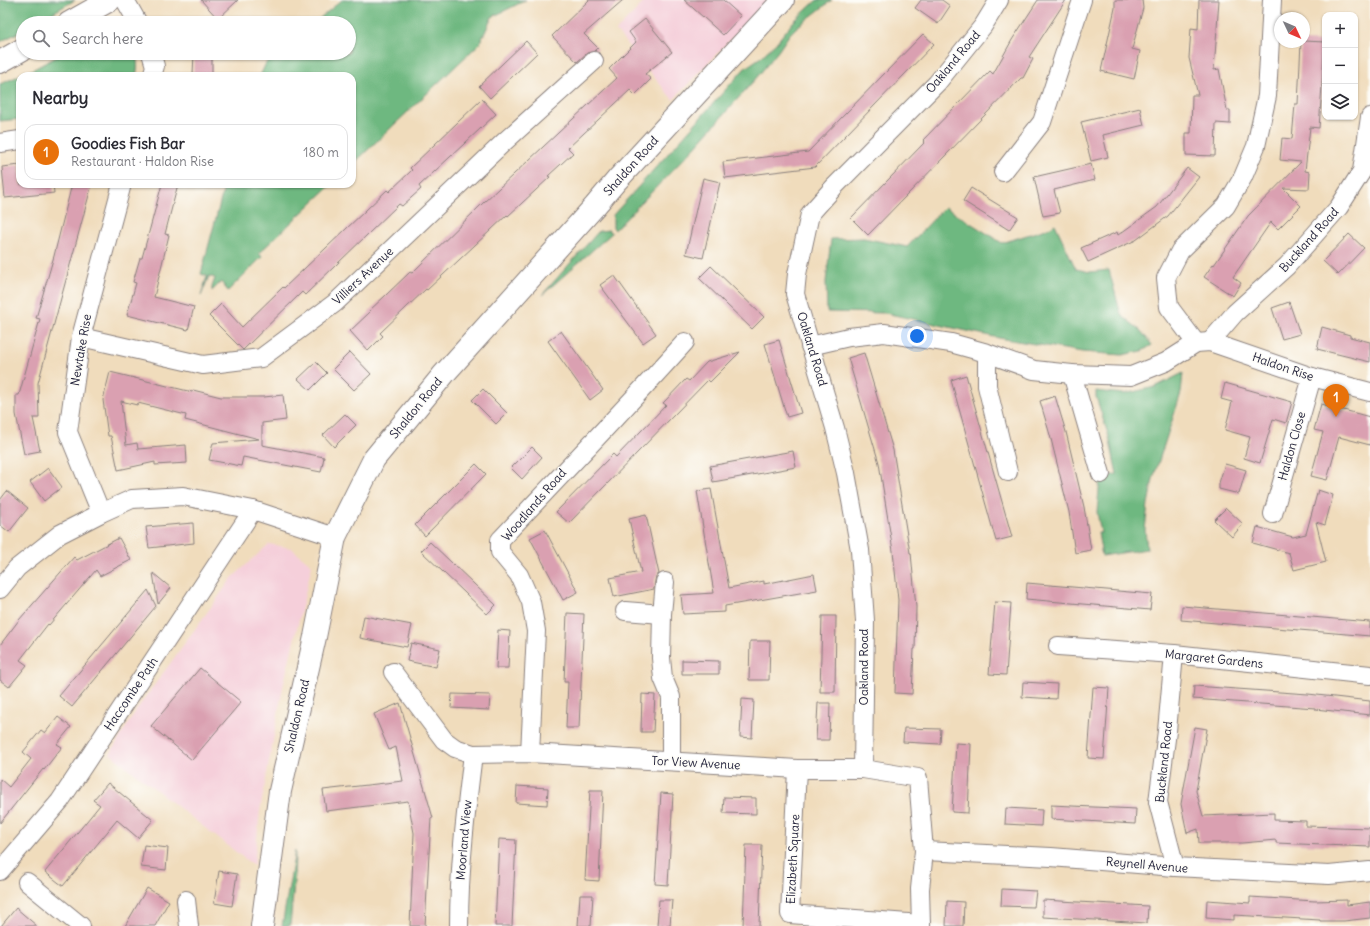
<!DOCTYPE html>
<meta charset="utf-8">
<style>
body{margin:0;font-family:Delius,sans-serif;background:#f7f7f7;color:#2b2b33}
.controls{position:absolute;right:12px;top:12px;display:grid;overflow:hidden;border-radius:8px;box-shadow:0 1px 3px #0004}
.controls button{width:36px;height:36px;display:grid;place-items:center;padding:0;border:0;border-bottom:1px solid #e1e1e2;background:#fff;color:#2b2b33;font:20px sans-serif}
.compass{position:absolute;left:1274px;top:12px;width:36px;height:36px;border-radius:50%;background:#fff;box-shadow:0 1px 3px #0004;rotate:134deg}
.you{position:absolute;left:917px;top:336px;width:14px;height:14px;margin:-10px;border:3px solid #fff;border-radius:50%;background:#1a73e8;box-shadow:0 0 0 6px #1a73e833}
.badge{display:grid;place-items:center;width:26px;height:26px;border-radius:50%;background:#b5179e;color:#fff;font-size:13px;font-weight:700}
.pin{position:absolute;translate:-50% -33px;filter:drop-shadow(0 1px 2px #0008)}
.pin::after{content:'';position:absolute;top:21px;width:14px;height:12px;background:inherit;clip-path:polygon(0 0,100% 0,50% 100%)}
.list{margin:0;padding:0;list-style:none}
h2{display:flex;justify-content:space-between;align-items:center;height:52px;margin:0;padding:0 16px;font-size:17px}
h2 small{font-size:13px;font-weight:400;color:#7c7c81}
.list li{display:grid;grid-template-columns:26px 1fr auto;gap:12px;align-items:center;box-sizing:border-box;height:56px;margin:0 8px 8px;padding:0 8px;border:1px solid #e1e1e2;border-radius:12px}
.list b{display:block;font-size:15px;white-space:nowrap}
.list p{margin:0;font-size:13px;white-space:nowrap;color:#7c7c81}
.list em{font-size:13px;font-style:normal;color:#7c7c81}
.icon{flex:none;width:22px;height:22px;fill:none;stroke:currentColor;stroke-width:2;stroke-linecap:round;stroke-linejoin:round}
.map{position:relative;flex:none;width:1370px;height:926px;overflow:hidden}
.search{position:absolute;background:#fff;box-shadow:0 1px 3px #0004;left:16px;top:16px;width:340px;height:44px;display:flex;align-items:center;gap:10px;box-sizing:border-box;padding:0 14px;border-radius:22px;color:#7c7c81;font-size:15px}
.panel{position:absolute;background:#fff;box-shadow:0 1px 3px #0004;left:16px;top:72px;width:340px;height:116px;border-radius:12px}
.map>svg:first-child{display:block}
</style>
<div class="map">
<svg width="1370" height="926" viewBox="0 0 1370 926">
<rect width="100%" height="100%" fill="#fdfcf7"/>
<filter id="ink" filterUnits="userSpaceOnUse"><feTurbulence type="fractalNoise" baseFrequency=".025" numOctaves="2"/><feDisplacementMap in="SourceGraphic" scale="8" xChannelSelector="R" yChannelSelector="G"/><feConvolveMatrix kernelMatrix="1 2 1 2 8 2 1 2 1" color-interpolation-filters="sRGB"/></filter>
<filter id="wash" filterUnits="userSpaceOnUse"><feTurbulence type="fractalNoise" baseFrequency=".012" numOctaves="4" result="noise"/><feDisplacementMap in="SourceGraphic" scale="16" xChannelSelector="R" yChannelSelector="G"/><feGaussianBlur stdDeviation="0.9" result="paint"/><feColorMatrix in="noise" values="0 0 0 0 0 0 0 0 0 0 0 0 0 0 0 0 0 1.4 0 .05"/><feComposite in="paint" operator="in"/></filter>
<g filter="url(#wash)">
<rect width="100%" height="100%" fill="#f0dcbc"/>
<g fill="#f5cfda">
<path d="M646 0H768L673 100 616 31Z"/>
<path d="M269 544 291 548 312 565 283 687 260 811 254 866 110 754 137 709 232 578Z"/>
</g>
<g fill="#6eb880" stroke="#486d5e">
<path d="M0 0H75L35 23H23V30L0 42Z"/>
<path d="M342 0H526L492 17 480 43 352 165V76H260L266 63 278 53H349V23H314Z"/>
<path d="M817 0H832L797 27 789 35 779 50 758 76 694 148 615 230 613 227V215L745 68 761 57 776 43 794 21Z"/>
<path d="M64 53H135C138 61 138 68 136 76H20V119L0 121V84L28 72Z"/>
<path d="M225 184H332L259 253 262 257 228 291 221 282 212 291V287L215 278 209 276 201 296 207 276 201 274Z"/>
<path d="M945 207 1002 243 1049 228 1055 224 1076 269 1090 272 1109 270 1121 315 1140 330 1152 345 1142 351 1122 355 1082 352 999 338 885 313 827 312 826 282 831 239 864 238 907 247Z"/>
<path d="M609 230 612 233 542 295 599 231Z"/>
<path d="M1183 373 1181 393 1153 479 1148 504 1145 530 1147 549 1102 556 1098 533H1101L1097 512 1100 478 1117 474 1109 437 1096 397V391L1124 394 1155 387Z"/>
<path d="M295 851 294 884 290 926H282Z"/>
</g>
<g id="blocks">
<g fill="#daa0b1">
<path d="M201 0H238L218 19Z"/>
<path d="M589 0H623L584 34 598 48 595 51 587 53 577 62 552 36Z"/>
<path d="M684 0H723L741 16 723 35Z"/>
<path d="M921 0H942L950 6 938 24 915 8Z"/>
<path d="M1038 0H1066L1029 57 1033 59 1023 78H1021L868 235 851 218 925 142 923 140 990 71 993 74 1012 40Z"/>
<path d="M1115 0H1142L1143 8 1132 49 1140 51 1134 79 1101 71 1115 8Z"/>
<path d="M1199 0H1219L1214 70 1219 69 1227 110H1230V124L1216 123 1215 156 1186 155V133H1191L1192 95H1198L1189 58 1191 28 1198 29Z"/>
<path d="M645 19 672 52 645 74 651 79 635 95 630 90 568 148 573 153 548 176 550 177 508 216 507 215 427 290 426 289 407 307 380 333 383 336 368 351 350 331 370 312 369 311 386 295 410 272 412 273 484 202 617 78 609 69 636 42 629 32Z"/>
<path d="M923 34 934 44 815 167 725 178 723 162 808 152Z"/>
<path d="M526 41 537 53 490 98 479 86Z"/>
<path d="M1304 41 1325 42 1319 128 1310 127 1305 171 1310 172 1309 189 1283 188 1301 206 1278 229 1271 222 1233 277 1241 283 1233 296 1204 277 1213 264 1214 265 1248 216 1301 162 1280 160 1282 138 1292 139 1295 104H1298L1301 42H1304Z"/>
<path d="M194 53H212V74H193Z"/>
<path d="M482 99 496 114 419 186 421 189 402 206 399 204 305 295 302 292 243 350 209 316 221 304 242 327 283 287 284 288 387 190 389 192 412 170 410 168Z"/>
<path d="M1140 108 1144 125 1103 135 1108 157 1091 161 1081 122Z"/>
<path d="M1091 164 1095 180 1054 190 1060 213 1043 216 1034 177Z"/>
<path d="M20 165V184H53L54 193 5 198 2 167Z"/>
<path d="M1187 168 1199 177 1168 216 1136 240 1088 262 1081 248 1117 232 1118 235 1157 207Z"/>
<path d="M703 178 720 182 703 258 686 254Z"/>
<path d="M72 184H92L38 383 39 418H33L40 451 24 454 16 414V395H19L40 319 36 318 54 256Z"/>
<path d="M162 184H178L165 234 169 235 154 297 194 307 188 330 127 315 136 283 133 282 140 258H142Z"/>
<path d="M971 188 1018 217 1009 230 963 201Z"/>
<path d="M1349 234 1364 248 1338 275 1323 261Z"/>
<path d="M711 266 764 317 752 329 699 278Z"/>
<path d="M614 275 656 334 643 343 600 285Z"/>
<path d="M1289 302 1300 334 1282 339 1272 308Z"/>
<path d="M1322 327 1350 335V337L1370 342V362L1317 349Z"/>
<path d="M561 331 603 390 590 400 548 341Z"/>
<path d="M779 340 801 413 787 417 765 344Z"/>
<path d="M350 352 371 374 354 390 333 369Z"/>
<path d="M740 352 710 382 708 380 569 523 556 512 613 454 616 457 666 405 663 403 686 379 689 381 707 362Z"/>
<path d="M864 353 893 450 910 553H911L916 607 915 649H914L912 694 895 693 898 600 893 551 879 463 848 358Z"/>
<path d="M316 362 327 373 310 390 298 379Z"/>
<path d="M110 372 192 392 193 390 221 397H264L283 395 286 420 262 423V445L324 457 321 472 243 457 241 466 209 460 213 443 259 439 185 420 186 415 138 403 137 405 121 401 126 445 137 443 138 449 186 445 187 463 155 465V462L118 470 111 436H108L103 400Z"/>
<path d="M966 375 1012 537 996 541 951 380Z"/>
<path d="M1225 383 1292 402 1286 423 1273 419 1260 463 1244 458 1250 437 1225 430 1232 402 1221 399Z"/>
<path d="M483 389 507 413 496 424 472 400Z"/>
<path d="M1055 396 1066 432 1084 507 1091 550 1075 553 1069 512 1050 435 1040 401Z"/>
<path d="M1321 404 1370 417V445L1339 437 1327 480 1311 476 1323 432 1314 430Z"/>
<path d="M345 414 356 425 334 447 323 435Z"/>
<path d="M532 447 542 457 522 479 511 468Z"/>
<path d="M793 451 796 467 713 482 710 466Z"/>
<path d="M476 464 486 474 425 536 415 525Z"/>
<path d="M1225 464 1246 470 1239 494 1219 489V483Z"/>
<path d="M48 468 62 487 44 501 30 482Z"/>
<path d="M711 489 729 588 764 581V584L814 574 817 590 725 606V612L683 614 681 595 714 593 697 491Z"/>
<path d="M1318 490 1333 495 1325 525 1316 522 1326 562 1294 570 1289 553 1253 543 1257 527 1293 537 1306 534Z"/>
<path d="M7 491 28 508 9 532 0 525V500Z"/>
<path d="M1226 508 1243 524 1232 537 1214 520Z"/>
<path d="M646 515 659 574 656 576 655 581 654 589 614 597 610 578 641 572 629 519Z"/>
<path d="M193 523 194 543 149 548 146 527Z"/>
<path d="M545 530 578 592 563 600 530 538Z"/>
<path d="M119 538 131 560 100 576 96 570 49 625 48 624 20 660 27 665 9 687 0 680V645L19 620 74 557 77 560Z"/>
<path d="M430 542 496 605 487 614 421 551Z"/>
<path d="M153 573 171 588 158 604Z"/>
<path d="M1027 583 1152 594 1150 610 1026 599Z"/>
<path d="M148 590 156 606 72 707 59 696Z"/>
<path d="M995 602 1011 603 1006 675 989 674Z"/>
<path d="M1182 606 1370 622V636L1181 620Z"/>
<path d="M567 613 584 614 579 728H566L568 682H564Z"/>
<path d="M364 616 412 625 407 647 360 638Z"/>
<path d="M822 616H836L835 692H820Z"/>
<path d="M498 630 510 631 508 668H496Z"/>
<path d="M750 641H770L769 680H749Z"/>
<path d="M411 643 440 649 436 667 407 661Z"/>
<path d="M682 660 719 661V674H682Z"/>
<path d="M200 668 241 702 192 760 151 726Z"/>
<path d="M1023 682 1057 684 1056 699 1022 697Z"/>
<path d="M1194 686 1308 694 1370 701V715L1315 709V708L1193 699Z"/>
<path d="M1093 687 1109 688 1104 759 1088 758Z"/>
<path d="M452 694 490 695 489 710 451 708Z"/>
<path d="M642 694 655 695 653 732H641Z"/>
<path d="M742 699 754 700 752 738 740 737Z"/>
<path d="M400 703 433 818H431L425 926H410L414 833 408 801 326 811 323 790 403 781 396 747 389 750 374 714Z"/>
<path d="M818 703H830L829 740H816Z"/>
<path d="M58 717 71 727 57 744 62 747 44 770 43 769 0 823V779L9 787 31 759 23 752 41 730 45 733Z"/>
<path d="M1195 727 1207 729 1196 791 1203 816 1274 813V820L1306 821V826L1370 828V847L1276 843V840L1242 843H1199L1198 829 1187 833 1181 804Z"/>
<path d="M904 728 941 729 940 744 903 742Z"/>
<path d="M956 743 971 744 968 813 952 812Z"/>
<path d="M108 783 153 820 138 838 117 820 63 886 45 872 100 805 93 800Z"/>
<path d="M517 786 548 788 547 805 516 803Z"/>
<path d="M590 790H603L599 881 585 880Z"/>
<path d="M661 793 673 794 668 885 655 884Z"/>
<path d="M724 797 756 798V814L723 813Z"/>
<path d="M1051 805 1136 809 1135 824 1051 819Z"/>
<path d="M1006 808 1042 810 1041 826 1005 824Z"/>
<path d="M499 839 516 840 512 926H495Z"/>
<path d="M144 845 168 848 166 870 141 867Z"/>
<path d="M746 845H762L759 926H743Z"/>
<path d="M219 871 237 874 232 906 214 903Z"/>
<path d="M147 888 169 901 155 926H125Z"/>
<path d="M1002 889 1036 891 1034 907 1001 906Z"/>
<path d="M580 895H593L591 926H578Z"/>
<path d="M1250 897 1315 901 1347 900V905L1370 902V918L1344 921H1320V920L1234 915V920L1206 918 1207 900 1250 903Z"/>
<path d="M659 900H672L670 926H657Z"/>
<path d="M1043 900 1148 906 1147 923 1043 917Z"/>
<path d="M947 901 964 902 963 926H946Z"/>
<path d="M16 908 37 926H1Z"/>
</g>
</g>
</g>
<g filter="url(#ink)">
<use href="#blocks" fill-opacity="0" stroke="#897f7c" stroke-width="1"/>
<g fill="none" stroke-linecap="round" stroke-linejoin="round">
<defs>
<g id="minor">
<path d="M125 0 138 23"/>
<path d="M151 53 155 66 152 76"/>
<path d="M0 143 20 140"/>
<path d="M1003 172 1042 122 1082 0"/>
<path d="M81 337 203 365 261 358 335 303 503 143 594 61"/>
<path d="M1210 342 1235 313 1287 266 1339 207 1362 171 1370 117"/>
<path d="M1196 343 1169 307 1166 278 1180 251 1226 206 1243 177 1256 146 1267 96 1272 0"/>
<path d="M810 346 849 337 884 333 951 343 987 353 1034 370 1072 374 1131 376 1166 362 1196 343 1210 342 1312 377 1370 392"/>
<path d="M987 353V386L1008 472"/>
<path d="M1072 374 1101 474"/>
<path d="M101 513 68 432 81 337 122 184"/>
<path d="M1273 514 1312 377"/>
<path d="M665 582 662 614 661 658 663 678 671 697V761"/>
<path d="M0 589 17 568 60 534 101 513 132 499 183 496 253 510 335 537"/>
<path d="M625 611 662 614"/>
<path d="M1058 646 1174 654 1370 675"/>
<path d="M1174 654 1167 731 1158 802 1175 867"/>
<path d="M393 672 444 740 455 748 473 754 530 753 797 769H863L918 778 924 851 920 889 921 926"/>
<path d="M530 753 536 631 531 602 519 575 500 552V540C562 474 625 409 685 342"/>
<path d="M797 769 790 914 921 924"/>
<path d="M863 769 865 621 860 550 846 473 835 428 795 294 797 274 810 214 835 186 937 83 983 26 999 0"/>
<path d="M924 851 1051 857 1175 867 1329 875 1370 871"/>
<path d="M0 871 60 801 253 510"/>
<path d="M27 882 81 926"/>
<path d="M186 900 189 926"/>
<path d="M459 926C459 868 466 811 473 754"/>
</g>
<g id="tertiary">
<path d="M69 23 110 0"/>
<path d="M0 62 23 49"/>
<path d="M262 926 280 791 315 637 335 537 374 459 444 374 595 206 617 180 783 0"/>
</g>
</defs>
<use href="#minor" stroke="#897f7c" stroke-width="20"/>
<use href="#tertiary" stroke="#897f7c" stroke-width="24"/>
<use href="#minor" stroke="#fff" stroke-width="18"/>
<use href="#tertiary" stroke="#fff" stroke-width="22"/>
</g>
</g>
<g text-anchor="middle" stroke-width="3" stroke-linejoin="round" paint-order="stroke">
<g font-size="12" fill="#22223b" stroke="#fdfcf7">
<text transform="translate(953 62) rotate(-50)" y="4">Oakland Road</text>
<text transform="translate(631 166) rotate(-48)" y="4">Shaldon Road</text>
<text transform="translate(1309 240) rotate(-48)" y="4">Buckland Road</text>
<text transform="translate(363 276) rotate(-43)" y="4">Villiers Avenue</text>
<text transform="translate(812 349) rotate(73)" y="4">Oakland Road</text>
<text transform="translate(81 350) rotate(-80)" y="4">Newtake Rise</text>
<text transform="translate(1283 367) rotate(19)" y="4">Haldon Rise</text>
<text transform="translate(416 408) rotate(-51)" y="4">Shaldon Road</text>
<text transform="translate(1292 446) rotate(-74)" y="4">Haldon Close</text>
<text transform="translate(534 505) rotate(-49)" y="4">Woodlands Road</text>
<text transform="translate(1214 659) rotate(6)" y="4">Margaret Gardens</text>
<text transform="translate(864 667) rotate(-90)" y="4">Oakland Road</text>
<text transform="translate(131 694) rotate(-56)" y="4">Haccombe Path</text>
<text transform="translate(297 716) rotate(-77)" y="4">Shaldon Road</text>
<text transform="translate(1164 762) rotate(-84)" y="4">Buckland Road</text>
<text transform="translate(696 763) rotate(3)" y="4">Tor View Avenue</text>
<text transform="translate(464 840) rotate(-85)" y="4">Moorland View</text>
<text transform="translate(793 859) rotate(-87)" y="4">Elizabeth Square</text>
<text transform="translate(1147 865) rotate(5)" y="4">Reynell Avenue</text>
</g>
</g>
</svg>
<div class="controls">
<button>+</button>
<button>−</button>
<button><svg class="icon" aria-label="layers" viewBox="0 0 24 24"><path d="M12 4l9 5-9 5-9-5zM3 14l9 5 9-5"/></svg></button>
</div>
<svg class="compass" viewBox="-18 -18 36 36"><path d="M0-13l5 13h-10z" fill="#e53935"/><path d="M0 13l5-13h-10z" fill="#7c7c81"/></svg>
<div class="you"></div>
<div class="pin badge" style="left:1336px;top:417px;background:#e8710a">1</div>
<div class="search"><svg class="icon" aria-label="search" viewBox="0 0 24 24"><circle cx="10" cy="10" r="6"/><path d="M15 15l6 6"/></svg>Search here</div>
<section class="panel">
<h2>Nearby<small></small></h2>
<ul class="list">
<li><span class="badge" style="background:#e8710a">1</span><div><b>Goodies Fish Bar</b><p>Restaurant · Haldon Rise</p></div><em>180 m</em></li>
</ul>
</section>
</div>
